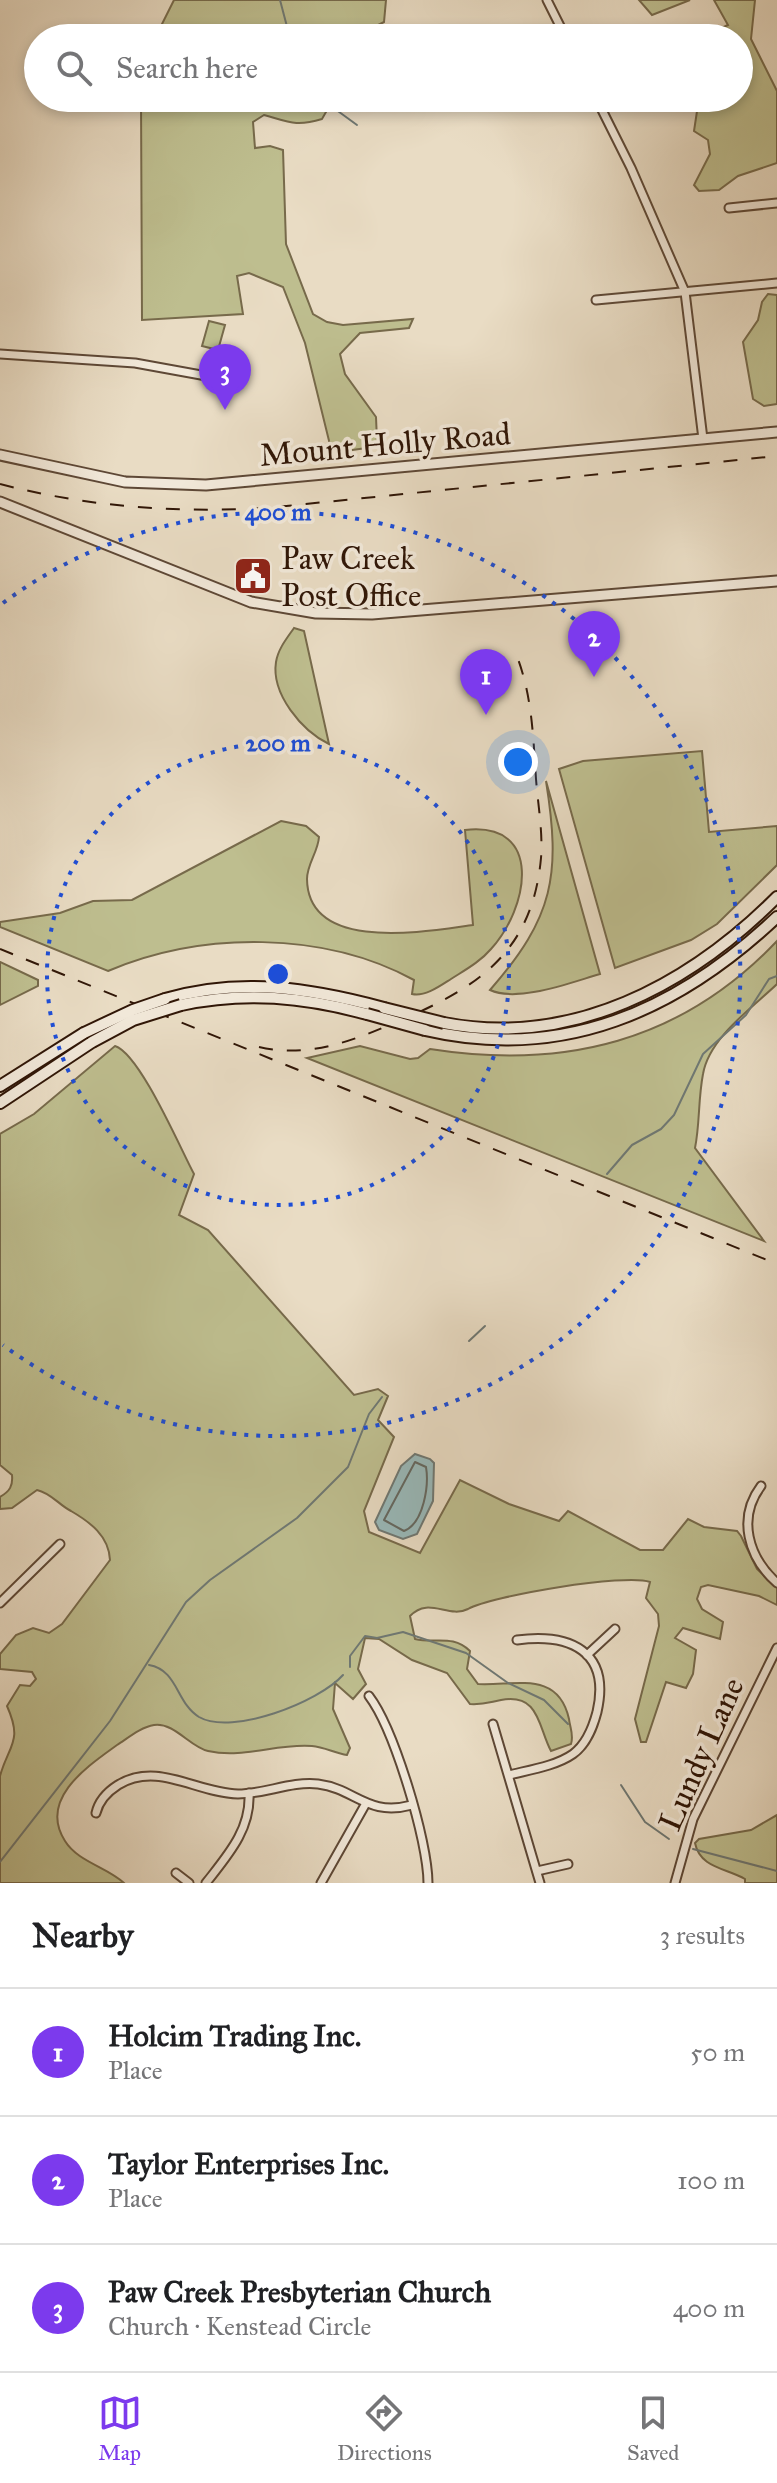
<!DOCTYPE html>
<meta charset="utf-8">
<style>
body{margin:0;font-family:"IM FELL Great Primer",serif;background:#f6f6f6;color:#202124}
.you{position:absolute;left:518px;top:762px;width:28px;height:28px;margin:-20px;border:6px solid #fff;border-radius:50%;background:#1a73e8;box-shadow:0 0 0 12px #1a73e833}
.badge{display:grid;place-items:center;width:52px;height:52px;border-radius:50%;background:#7c3aed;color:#fff;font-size:26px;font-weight:700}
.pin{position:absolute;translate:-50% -66px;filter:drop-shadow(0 2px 4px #0008)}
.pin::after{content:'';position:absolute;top:42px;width:28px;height:24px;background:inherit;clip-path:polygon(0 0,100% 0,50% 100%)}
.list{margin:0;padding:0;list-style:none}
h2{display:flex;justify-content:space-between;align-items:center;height:104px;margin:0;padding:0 32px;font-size:34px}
h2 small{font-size:26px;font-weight:400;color:#757577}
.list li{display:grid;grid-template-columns:52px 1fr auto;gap:24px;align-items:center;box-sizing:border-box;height:128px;padding:0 32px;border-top:2px solid #e0e0e0}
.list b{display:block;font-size:30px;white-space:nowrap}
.list p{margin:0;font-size:26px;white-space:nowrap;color:#757577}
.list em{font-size:26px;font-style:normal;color:#757577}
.icon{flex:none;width:44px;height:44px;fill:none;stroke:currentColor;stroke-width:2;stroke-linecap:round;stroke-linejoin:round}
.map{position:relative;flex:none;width:777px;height:1883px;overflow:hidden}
.search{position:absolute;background:#fff;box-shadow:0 4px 12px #0003;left:24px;right:24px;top:24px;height:88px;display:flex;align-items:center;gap:20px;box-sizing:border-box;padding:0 28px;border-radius:44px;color:#757577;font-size:30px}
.sheet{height:488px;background:#fff}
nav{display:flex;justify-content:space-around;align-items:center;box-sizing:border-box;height:112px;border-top:2px solid #e0e0e0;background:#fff;font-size:22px;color:#757577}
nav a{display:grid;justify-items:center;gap:4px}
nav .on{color:#7c3aed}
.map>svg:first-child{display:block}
</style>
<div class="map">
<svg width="777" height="1883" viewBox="0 0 777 1883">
<rect width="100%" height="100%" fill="#e9dcc4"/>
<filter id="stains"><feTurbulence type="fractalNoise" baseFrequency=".0025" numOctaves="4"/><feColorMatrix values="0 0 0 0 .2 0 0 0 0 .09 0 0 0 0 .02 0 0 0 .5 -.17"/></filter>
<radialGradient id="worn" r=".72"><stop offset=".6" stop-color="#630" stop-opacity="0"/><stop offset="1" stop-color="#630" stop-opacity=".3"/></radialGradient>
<g fill="#bebe8f" stroke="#776a4b" stroke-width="2">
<path d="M174 0H386L384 22 353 38H155Z"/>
<path d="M639 0H690L652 15Z"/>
<path d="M714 0H755L751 39 777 91V163L738 176 719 190 699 191 694 185 710 154 708 140 694 131 699 98H739V38H700L728 25Z"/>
<path d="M141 98H334L322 119C296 127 289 122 264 115L253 122 255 148 270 146 283 150 286 244 313 314 327 322 343 325 413 319 409 328 360 333 340 354 345 374 376 417 377 441 373 447 332 453 305 343 283 287 249 273 237 276 243 314 142 320Z"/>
<path d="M768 294 777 295V404L764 406 753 399 743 342 758 320 762 302Z"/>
<path d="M209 321 225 325 218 350 202 346Z"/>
<path d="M294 628 304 631 329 744C302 731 271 694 276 662 278 649 287 638 294 628Z"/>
<path d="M702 751 709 832 777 826V865L717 924 691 940 615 968 559 769 583 761Z"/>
<path d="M546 781 600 974C572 982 518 1003 490 990 554 917 561 875 546 781Z"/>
<path d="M281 821 306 826 319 837C318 852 307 864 307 879 308 954 428 931 473 925L465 830C545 821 528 909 491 949 480 962 465 970 451 979 440 986 425 997 412 994L414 980C324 931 202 931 108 971L0 927V922L60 913 93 901 132 900Z"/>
<path d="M777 941V984C752 1008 709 1038 703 1074 698 1100 700 1123 695 1148L764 1241 307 1058 360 1046 410 1059 418 1058 430 1049C564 1070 681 1042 777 941Z"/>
<path d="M0 962 38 980V986L0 1005Z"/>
<path d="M115 1046C140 1054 180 1148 194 1174L179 1215 208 1230 354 1395 378 1389 388 1396 378 1420 394 1437 364 1511 369 1532 420 1553 460 1480 509 1504 559 1521 568 1511 640 1550H663L688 1519 704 1527 737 1531 741 1536 757 1569 777 1588V1605L759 1596 708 1585 701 1587 697 1599 702 1609 723 1622 720 1639 683 1628 675 1638 696 1650 693 1674 686 1688 666 1682 646 1742H641L635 1719 659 1626 658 1614 646 1598 650 1582C626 1573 491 1596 468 1609 448 1619 429 1596 410 1616L415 1639C436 1644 452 1634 470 1651L467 1669 478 1684C516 1686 558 1670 569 1719 570 1728 574 1735 571 1744L551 1751C538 1727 540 1693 501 1700 490 1702 483 1705 470 1704L447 1673 412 1660 379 1639 365 1638 358 1669 366 1684 353 1699 335 1683 333 1709 350 1748 347 1755C335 1753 324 1747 312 1746 277 1743 244 1759 208 1751 190 1747 174 1722 154 1725 141 1727 128 1738 117 1745 88 1766 38 1799 65 1841 78 1862 107 1867 124 1883H0C0 1859 0 1796 0 1776 9 1744 23 1742 7 1706L20 1685 30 1686 36 1679 32 1672 0 1669V1654L16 1635 33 1628 49 1633 62 1624 110 1560C109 1536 90 1522 71 1511 59 1505 51 1493 37 1490L12 1508 0 1509V1497C10 1491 13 1486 12 1475L0 1465V1134L34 1114Z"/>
<path d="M777 1815V1883H745V1879C726 1868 700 1868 695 1843L699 1839 751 1830Z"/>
</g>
<path fill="#99babb" stroke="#6f7873" stroke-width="2" d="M415 1454 430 1459 434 1463 433 1501 417 1534 403 1539 379 1530 375 1522 401 1466Z"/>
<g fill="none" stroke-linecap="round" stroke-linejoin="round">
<path stroke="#646861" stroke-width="2" d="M415 1462 426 1467C429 1485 424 1523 404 1531L384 1520Z"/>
<g stroke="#6f7873" stroke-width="2">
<path d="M280 0 290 38"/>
<path d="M320 98 357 125"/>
<path d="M607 1174 632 1145 661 1129 674 1115 703 1054 746 1015 769 979 777 976"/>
<path d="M469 1341 485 1326"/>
<path d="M149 1665C178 1670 176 1703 199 1717 232 1736 319 1702 343 1675"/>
<path d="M350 1667V1656L365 1636 377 1638 403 1632 466 1653 508 1683 544 1700 568 1724"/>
<path d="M621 1785 645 1822 669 1839"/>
<path d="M693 1849 777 1871"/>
<path d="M0 1862 110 1721 186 1602 210 1580 297 1518 348 1467 369 1414 382 1397"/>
</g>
<defs>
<g id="minor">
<path d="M547 0 566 38"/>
<path d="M596 98 631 168 685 292 703 439"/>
<path d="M729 208 777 203"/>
<path d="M596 300 777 283"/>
<path d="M0 354 135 363 234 381"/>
<path d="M761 1486C737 1518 748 1557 777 1583"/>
<path d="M0 1603 60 1544"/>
<path d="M587 1655 615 1629"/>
<path d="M369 1696C394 1729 428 1841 428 1883"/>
<path d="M493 1724 540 1883"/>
<path d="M509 1775C529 1770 556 1766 573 1754 587 1744 593 1727 597 1712 611 1651 570 1633 517 1640"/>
<path d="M96 1813C99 1800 107 1792 118 1785 158 1761 196 1793 238 1794 265 1794 291 1781 318 1784 356 1789 367 1817 412 1805"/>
<path d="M537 1871 568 1864"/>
<path d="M176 1873 189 1883"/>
<path d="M206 1883C227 1856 251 1830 249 1793"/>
<path d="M321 1883 365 1805"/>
<path d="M675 1883 693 1819 777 1648"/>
</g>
<g id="tertiary">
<path d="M0 455 125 482 206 485 777 432"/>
<path d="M0 502 251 602 316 613 372 614 777 581"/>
</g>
<g id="secondary">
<path d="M165 999C240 977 310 988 384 1008"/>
<path d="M181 1005C245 991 304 997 367 1014"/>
<path d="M444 1023C572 1048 689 985 777 897"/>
<path d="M425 1030C563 1062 677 1011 777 917"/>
<path d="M0 1086 84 1033"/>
<path d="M0 1103 92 1042"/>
</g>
</defs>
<use href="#minor" stroke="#5e4836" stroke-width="11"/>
<use href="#tertiary" stroke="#5e4836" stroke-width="13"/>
<use href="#secondary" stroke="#301607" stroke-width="14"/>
<use href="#minor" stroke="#f1e8d9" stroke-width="7"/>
<use href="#tertiary" stroke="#f1e8d9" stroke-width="9"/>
<use href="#secondary" stroke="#f1e8d9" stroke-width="10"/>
<g stroke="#301607" stroke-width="2" stroke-dasharray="14 14" stroke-linecap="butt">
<path d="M0 484C89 507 174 513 266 508L777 456"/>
<path d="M0 949 777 1264"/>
<path d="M259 1047C307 1058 350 1042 394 1023 475 989 532 955 541 858 543 832 538 805 536 779 533 734 532 691 514 649"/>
</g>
<defs>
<g id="secondary-bridge">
<path d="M384 1008 444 1023"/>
<path d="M367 1014 425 1030"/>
<path d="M84 1033 133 1010 165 999"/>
<path d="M92 1042 133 1020 181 1005"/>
</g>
</defs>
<use href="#secondary-bridge" stroke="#301607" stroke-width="14" stroke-linecap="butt"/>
<use href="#secondary-bridge" stroke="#f1e8d9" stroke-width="10"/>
</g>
<g fill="none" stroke="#1d4ed8" stroke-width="4" stroke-dasharray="4 8">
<circle cx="278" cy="974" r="231"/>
<path d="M3 603A462 462 0 1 1 3 1345"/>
</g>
<defs>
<symbol id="civic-square" viewBox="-11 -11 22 22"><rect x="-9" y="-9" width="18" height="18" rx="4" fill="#8f2418" stroke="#f1e8d9"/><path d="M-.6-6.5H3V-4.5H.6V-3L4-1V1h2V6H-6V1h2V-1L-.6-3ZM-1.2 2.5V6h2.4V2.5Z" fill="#fff"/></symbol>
</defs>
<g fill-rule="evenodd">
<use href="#civic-square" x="231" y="554" width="44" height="44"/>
</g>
<g text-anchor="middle" stroke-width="7" stroke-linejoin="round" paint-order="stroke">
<g font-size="32" fill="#301607" stroke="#f1e8d9">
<text transform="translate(385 444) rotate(-5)" y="11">Mount Holly Road</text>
<text transform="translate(701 1754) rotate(-66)" y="11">Lundy Lane</text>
</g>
<g font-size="32" fill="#301607" stroke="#f1e8d9" text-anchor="start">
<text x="281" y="569">Paw Creek<tspan x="281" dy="37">Post Office</tspan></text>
</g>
</g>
<circle cx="278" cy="974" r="12" fill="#1d4ed8" stroke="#f1e8d9" stroke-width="4"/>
<g font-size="24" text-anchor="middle" font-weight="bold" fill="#1d4ed8" stroke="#f1e8d9" stroke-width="7" stroke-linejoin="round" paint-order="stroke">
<text x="278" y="520">400 m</text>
<text x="278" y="751">200 m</text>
</g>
<rect width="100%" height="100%" filter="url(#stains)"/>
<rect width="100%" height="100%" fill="url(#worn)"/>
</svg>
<div class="you"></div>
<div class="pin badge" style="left:486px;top:715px">1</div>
<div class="pin badge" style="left:594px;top:677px">2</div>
<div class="pin badge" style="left:225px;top:410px">3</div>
<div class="search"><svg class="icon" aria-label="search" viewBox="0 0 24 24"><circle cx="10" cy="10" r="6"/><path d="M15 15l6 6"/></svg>Search here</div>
</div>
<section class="sheet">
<h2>Nearby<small>3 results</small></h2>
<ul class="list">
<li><span class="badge">1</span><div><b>Holcim Trading Inc.</b><p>Place</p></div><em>50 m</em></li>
<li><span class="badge">2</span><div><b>Taylor Enterprises Inc.</b><p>Place</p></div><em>100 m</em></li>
<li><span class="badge">3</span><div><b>Paw Creek Presbyterian Church</b><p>Church · Kenstead Circle</p></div><em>400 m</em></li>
</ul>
</section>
<nav>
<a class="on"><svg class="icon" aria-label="map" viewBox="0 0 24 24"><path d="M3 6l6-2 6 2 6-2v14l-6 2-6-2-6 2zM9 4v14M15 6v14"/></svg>Map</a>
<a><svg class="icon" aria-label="directions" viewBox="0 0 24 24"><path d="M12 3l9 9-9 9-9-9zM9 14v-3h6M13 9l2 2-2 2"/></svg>Directions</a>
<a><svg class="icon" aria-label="saved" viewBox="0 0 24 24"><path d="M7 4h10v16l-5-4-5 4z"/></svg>Saved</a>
</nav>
